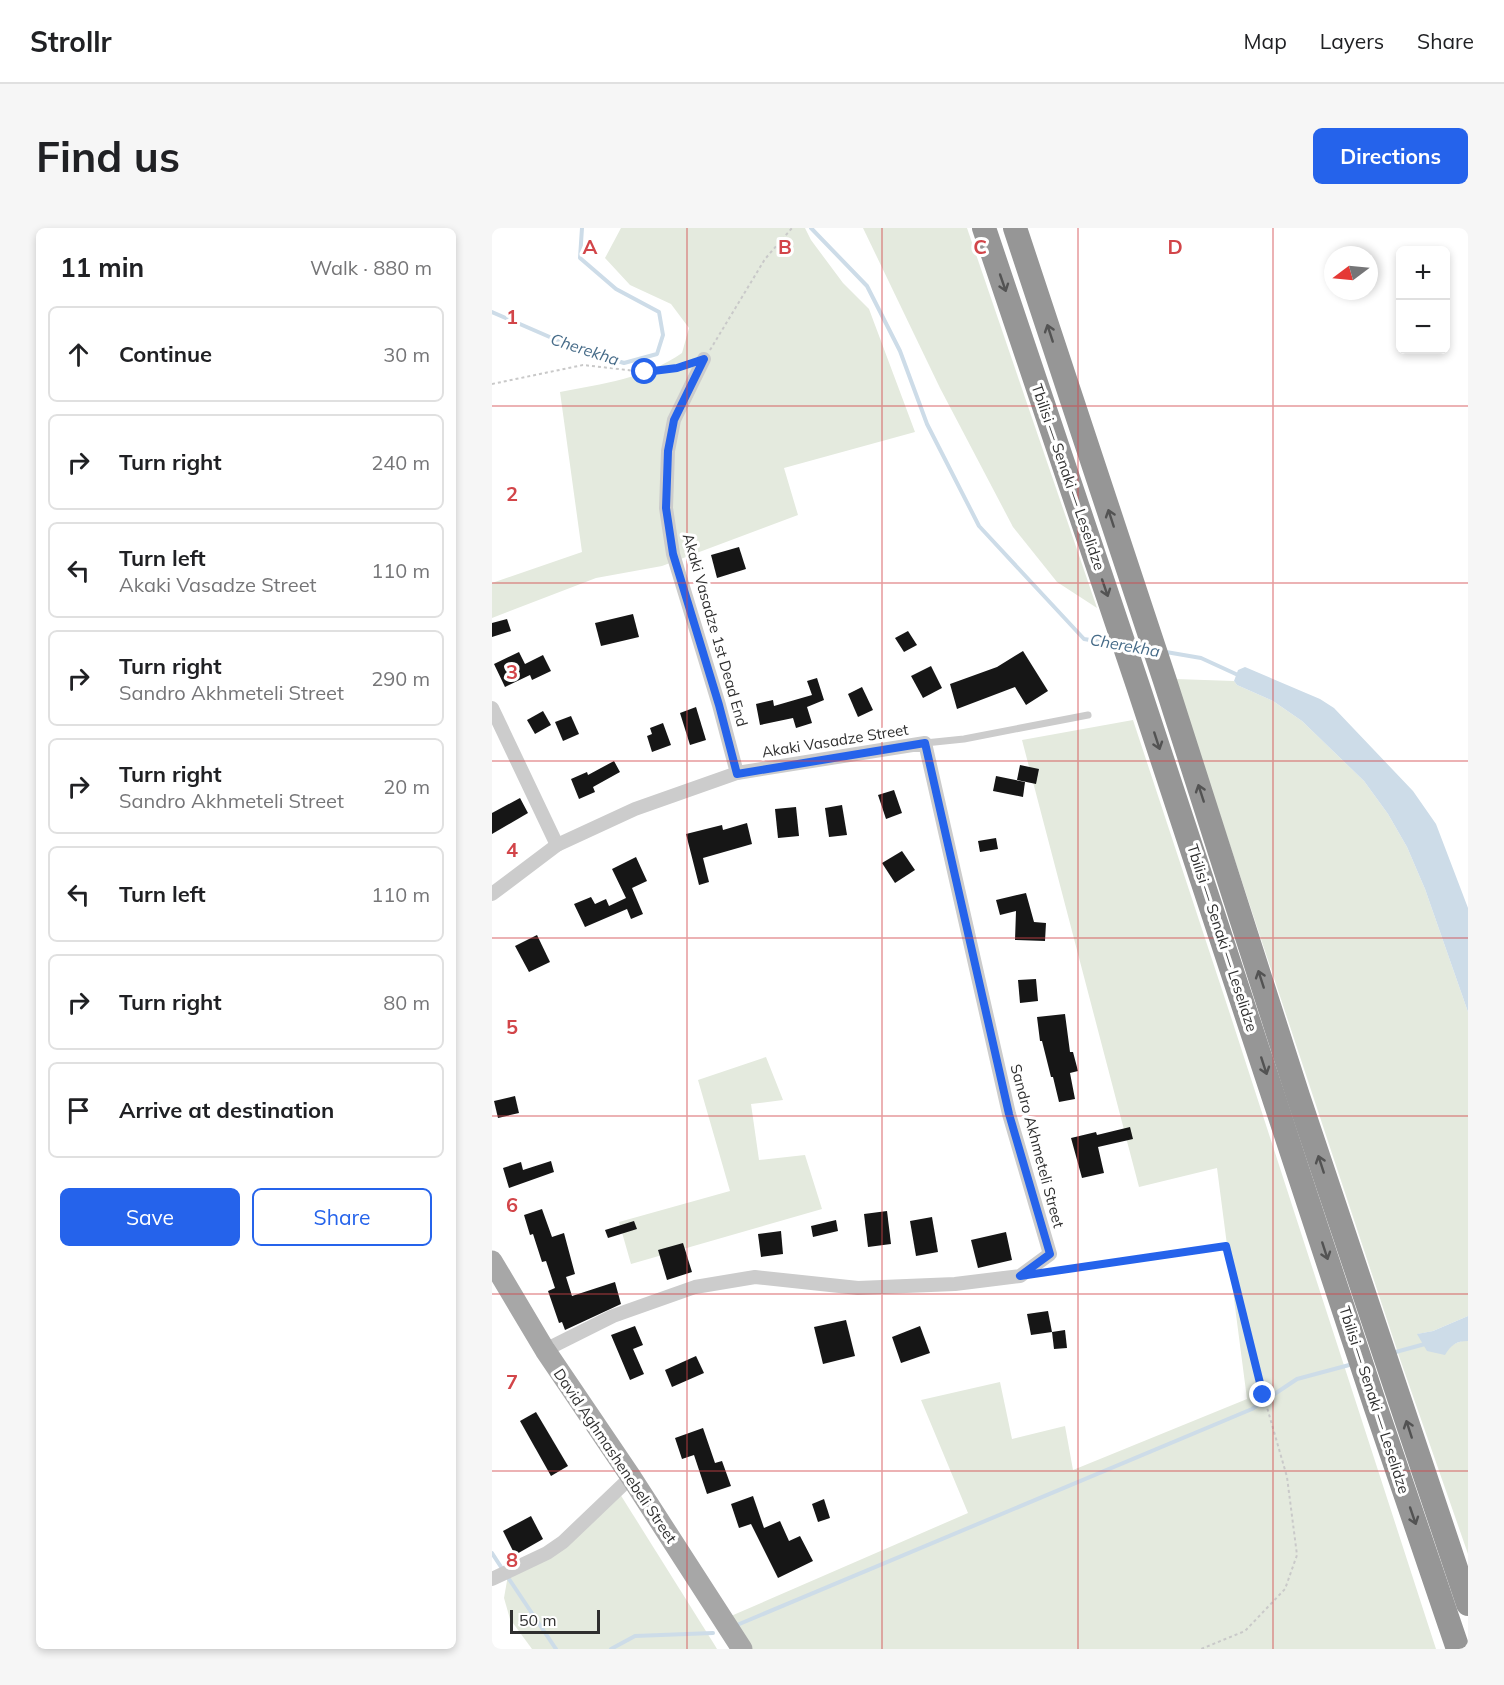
<!DOCTYPE html>
<meta charset="utf-8">
<style>
body{margin:0;font-family:Mulish,sans-serif;background:#f6f6f6;color:#202124}
.controls{position:absolute;right:18px;top:18px;display:grid;overflow:hidden;border-radius:9px;box-shadow:0 3px 9px #0003}
.controls button{width:54px;height:54px;display:grid;place-items:center;padding:0;border:0;border-bottom:2px solid #e0e0e0;background:#fff;color:#202124;font:30px sans-serif}
.compass{position:absolute;left:832px;top:18px;width:54px;height:54px;border-radius:50%;background:#fff;box-shadow:0 3px 9px #0003;rotate:254deg}
.scale{position:absolute;left:18px;bottom:15px;width:90px;box-sizing:border-box;padding-left:6px;border:3px solid #2f2f2f;border-top:0;font-size:16px;line-height:21px;white-space:nowrap;color:#2f2f2f;-webkit-text-stroke:4px #fff;paint-order:stroke}
.stop{position:absolute;width:18px;height:18px;margin:-14px;border:4px solid #2563eb;border-radius:50%;background:#fff}
.stop.end{background:#2563eb;border-color:#fff;box-shadow:0 2px 6px #0008}
.list{margin:0;padding:0;list-style:none}
h2{display:flex;justify-content:space-between;align-items:center;height:78px;margin:0;padding:0 24px;font-size:26px}
h2 small{font-size:20px;font-weight:400;color:#757577}
.list li{display:grid;grid-template-columns:39px 1fr auto;gap:18px;align-items:center;box-sizing:border-box;height:96px;margin:0 12px 12px;padding:0 12px;border:2px solid #e0e0e0;border-radius:9px}
.list b{display:block;font-size:22px;white-space:nowrap}
.list p{margin:0;font-size:20px;white-space:nowrap;color:#757577}
.list em{font-size:20px;font-style:normal;color:#757577}
.actions{display:flex;gap:12px;padding:18px 24px}
.actions a{flex:1;padding:14px 0;border:2px solid #2563eb;border-radius:9px;text-align:center;font-size:21px;color:#2563eb}
.actions .main{background:#2563eb;color:#fff}
.icon{flex:none;width:33px;height:33px;fill:none;stroke:currentColor;stroke-width:2;stroke-linecap:round;stroke-linejoin:round}
.map{position:relative;flex:none;width:976px;height:1421px;overflow:hidden;border-radius:9px}
header{display:flex;align-items:center;gap:36px;box-sizing:border-box;height:84px;padding:0 30px;background:#fff;border-bottom:2px solid #e0e0e0}
header strong{font-size:28px}
nav{display:flex;gap:33px;margin-inline-start:auto;font-size:21px}
.intro{display:flex;align-items:center;justify-content:space-between;box-sizing:border-box;height:144px;padding:0 36px}
h1{margin:0;font-size:42px}
.button{padding:15px 27px;border-radius:9px;background:#2563eb;color:#fff;font-size:21px;font-weight:700}
main{display:flex;gap:36px;padding:0 36px}
aside{flex:1;background:#fff;border-radius:9px;box-shadow:0 3px 9px #0003}
.map>svg:first-child{display:block}
</style>
<header>
<strong>Strollr</strong>
<nav><a>Map</a><a>Layers</a><a>Share</a></nav>
</header>
<div class="intro"><h1>Find us</h1><a class="button">Directions</a></div>
<main>
<aside>
<h2>11 min<small>Walk · 880 m</small></h2>
<ul class="list">
<li><svg class="icon" aria-label="ahead" viewBox="0 0 24 24"><path d="M12 20V5M6 11l6-6 6 6"/></svg><div><b>Continue</b></div><em>30 m</em></li>
<li><svg class="icon" aria-label="right" viewBox="0 0 24 24"><path d="M7 20v-9h11M14 6l5 5-5 5"/></svg><div><b>Turn right</b></div><em>240 m</em></li>
<li><svg class="icon" aria-label="left" viewBox="0 0 24 24"><path d="M17 20v-9H6M10 6l-5 5 5 5"/></svg><div><b>Turn left</b><p>Akaki Vasadze Street</p></div><em>110 m</em></li>
<li><svg class="icon" aria-label="right" viewBox="0 0 24 24"><path d="M7 20v-9h11M14 6l5 5-5 5"/></svg><div><b>Turn right</b><p>Sandro Akhmeteli Street</p></div><em>290 m</em></li>
<li><svg class="icon" aria-label="right" viewBox="0 0 24 24"><path d="M7 20v-9h11M14 6l5 5-5 5"/></svg><div><b>Turn right</b><p>Sandro Akhmeteli Street</p></div><em>20 m</em></li>
<li><svg class="icon" aria-label="left" viewBox="0 0 24 24"><path d="M17 20v-9H6M10 6l-5 5 5 5"/></svg><div><b>Turn left</b></div><em>110 m</em></li>
<li><svg class="icon" aria-label="right" viewBox="0 0 24 24"><path d="M7 20v-9h11M14 6l5 5-5 5"/></svg><div><b>Turn right</b></div><em>80 m</em></li>
<li><svg class="icon" aria-label="arrive" viewBox="0 0 24 24"><path d="M6 21V4h12l-3 4 3 4H6"/></svg><div><b>Arrive at destination</b></div></li>
</ul>
<div class="actions"><a class="main">Save</a><a>Share</a></div>
</aside>
<div class="map">
<svg width="976" height="1421" viewBox="0 0 976 1421">
<rect width="100%" height="100%" fill="#fff"/>
<g fill="#e4eade">
<path d="M129 0H313L319 12 351 55 377 81 423 204 292 240 306 287 170 338 104 350 0 390V355L90 324 68 164C110 156 154 150 190 125L197 100 179 76 138 57 113 30Z"/>
<path d="M371 0H475L605 380 565 354 521 299 448 160Z"/>
<path d="M683 451 742 453 745 457 781 473 810 493 872 553 896 586 915 619 933 661 976 784V1088L941 1103 926 1106 959 1117 970 1113H976V1326L908 1131Z"/>
<path d="M641 492 738 786 944 1421H258L239 1388 476 1285 429 1172 508 1154 520 1211 573 1198 581 1242 755 1171 725 940 647 959 530 512Z"/>
<path d="M274 829 291 872 259 876 267 932 313 927 330 981 139 1036 127 994 238 963 206 852Z"/>
<path d="M128 1266 222 1416 225 1421H40L18 1391 12 1370 16 1347Z"/>
</g>
<g fill="#cddce8">
<path d="M753 439 828 471 842 480 921 563 944 596 976 680V784L933 661 915 619 896 586 872 553 810 493 781 473 745 457 742 453 746 442Z"/>
<path d="M976 1088V1113C964 1113 959 1117 953 1127L935 1123 925 1106 941 1103Z"/>
</g>
<g fill="none" stroke-linecap="round" stroke-linejoin="round">
<g stroke="#cddce8" stroke-width="4">
<path d="M319 0 375 58 408 123 435 196 487 298 592 411 622 416"/>
<path d="M0 84 83 120 132 135 165 126 171 107 167 84 124 61 88 30 90 0"/>
<path d="M674 424 709 430 746 447"/>
<path d="M900 1125 933 1116"/>
<path d="M0 1325 11 1342"/>
<path d="M15 1348 64 1421"/>
<path d="M245 1397 760 1181 805 1151 861 1136"/>
<path d="M119 1421 143 1408 221 1405"/>
</g>
</g>
<g fill="#161616">
<path d="M247 319 254 341 225 350 219 327Z"/>
<path d="M141 386 147 409 109 418 103 395Z"/>
<path d="M15 391 19 403 0 409V395Z"/>
<path d="M416 403 425 417 412 424 403 410Z"/>
<path d="M531 423 556 463 534 477 523 459 465 481 458 456 505 439Z"/>
<path d="M27 424 33 436 51 427 59 443 40 452 38 447 13 459 2 436Z"/>
<path d="M439 438 450 460 431 470 419 448Z"/>
<path d="M325 450 332 472 315 479 320 495 304 500 301 490 268 497 264 476 281 472 282 478 320 467 315 453Z"/>
<path d="M370 459 381 482 366 489 356 466Z"/>
<path d="M204 479 214 512 198 517 188 485Z"/>
<path d="M51 483 59 497 43 506 35 492Z"/>
<path d="M79 488 87 506 71 513 63 494Z"/>
<path d="M171 495 179 517 160 524 155 508 160 506 158 500Z"/>
<path d="M122 533 128 544 101 559 103 564 87 571 79 551 95 544 96 547Z"/>
<path d="M528 537 547 541 544 556 525 552Z"/>
<path d="M504 548 533 554 531 569 501 563Z"/>
<path d="M402 562 410 585 394 591 386 567Z"/>
<path d="M28 570 36 585 0 606V585Z"/>
<path d="M350 577 355 607 337 609 333 580Z"/>
<path d="M304 579 307 608 286 610 283 581Z"/>
<path d="M255 595 260 616 211 630 217 654 207 657 194 606 230 597 231 602Z"/>
<path d="M504 610 506 621 488 624 486 613Z"/>
<path d="M410 623 423 642 403 655 390 635Z"/>
<path d="M144 629 155 653 140 660 151 686 139 691 135 681 93 699 82 676 99 669 103 676 114 671 117 678 134 670 120 641Z"/>
<path d="M534 665 542 694 554 695 553 713 523 712 524 683 508 687 504 672Z"/>
<path d="M45 707 58 734 37 744 23 718Z"/>
<path d="M544 751 546 773 528 775 526 752Z"/>
<path d="M573 786 578 824H581L586 843 578 845 583 871 567 874 561 849H559L550 813H548L545 789Z"/>
<path d="M23 868 27 885 6 890 2 873Z"/>
<path d="M638 899 641 911 606 919 612 945 590 950 579 910 604 904 605 907Z"/>
<path d="M59 933 62 944 17 960 11 940 29 934 31 942Z"/>
<path d="M50 981 60 1009 72 1005 83 1046 74 1049 80 1068 123 1054 129 1076 73 1102 70 1094 67 1095 56 1063 63 1060 54 1033 50 1034 41 1006 38 1007 32 987Z"/>
<path d="M395 983 399 1016 376 1019 372 986Z"/>
<path d="M440 989 446 1024 424 1028 418 993Z"/>
<path d="M344 992 346 1003 321 1009 319 998Z"/>
<path d="M142 993 145 1001 116 1010 113 1002Z"/>
<path d="M289 1003 291 1026 269 1029 266 1006Z"/>
<path d="M514 1004 520 1032 486 1040 479 1012Z"/>
<path d="M191 1015 200 1044 175 1052 166 1022Z"/>
<path d="M556 1083 560 1104 539 1107 535 1086Z"/>
<path d="M354 1092 363 1128 331 1136 322 1099Z"/>
<path d="M143 1098 151 1117 141 1121 152 1146 138 1152 119 1107Z"/>
<path d="M428 1098 438 1125 409 1135 400 1109Z"/>
<path d="M573 1102 575 1120 562 1121 560 1104Z"/>
<path d="M204 1128 212 1145 180 1159 173 1142Z"/>
<path d="M44 1184 76 1238 59 1248 28 1193Z"/>
<path d="M211 1200 223 1235 230 1233 239 1258 215 1266 202 1227 190 1231 183 1210Z"/>
<path d="M261 1268 272 1300 288 1293 297 1313 308 1308 321 1333 286 1350 259 1296 247 1300 239 1276Z"/>
<path d="M332 1271 338 1290 326 1294 320 1276Z"/>
<path d="M39 1288 51 1311 23 1327 11 1303Z"/>
</g>
<g fill="none" stroke-linecap="round" stroke-linejoin="round">
<g stroke="#c9c9c9" stroke-width="2" stroke-dasharray="3 3" stroke-linecap="butt">
<path d="M218 122 273 31 300 0"/>
<path d="M0 156 91 137 153 144 185 140 194 137"/>
<path d="M555 1044 733 1018 768 1155 795 1249 805 1327 793 1361 753 1403 709 1421"/>
</g>
<path stroke="#ccc" stroke-width="7" d="M433 515 472 511 596 487"/>
<g stroke="#ccc" stroke-width="14">
<path d="M212 131 182 192 176 223 174 280 181 326 227 477 245 545"/>
<path d="M0 480 65 617"/>
<path d="M0 666 65 617 143 581 245 545 433 515 517 886 558 1026 528 1048 463 1056 366 1060 263 1049 203 1059 121 1088 53 1122"/>
<path d="M0 1351 55 1325 71 1314 139 1249"/>
</g>
<path stroke="#a7a7a7" stroke-width="21" d="M0 1033 53 1122 139 1249 250 1421"/>
<g stroke="#969696" stroke-width="24">
<path d="M492 0 646 458 884 1180 966 1421"/>
<path d="M523 0 673 453 806 868 976 1376"/>
</g>
</g>
<defs><path id="oneway-shaft" d="M-6 0H5M1.5-3L5.5 0L1.5 3" fill="none" stroke-width="1.6" stroke-linecap="round" stroke-linejoin="round" transform="scale(1.5)"/></defs>
<g stroke="#535353">
<use href="#oneway-shaft" transform="translate(511 55) rotate(71)"/>
<use href="#oneway-shaft" transform="translate(558 105) rotate(-108)"/>
<use href="#oneway-shaft" transform="translate(619 290) rotate(-108)"/>
<use href="#oneway-shaft" transform="translate(613 360) rotate(71)"/>
<use href="#oneway-shaft" transform="translate(665 513) rotate(72)"/>
<use href="#oneway-shaft" transform="translate(709 565) rotate(-108)"/>
<use href="#oneway-shaft" transform="translate(769 751) rotate(-108)"/>
<use href="#oneway-shaft" transform="translate(772 838) rotate(72)"/>
<use href="#oneway-shaft" transform="translate(829 936) rotate(-108)"/>
<use href="#oneway-shaft" transform="translate(833 1023) rotate(72)"/>
<use href="#oneway-shaft" transform="translate(917 1201) rotate(-108)"/>
<use href="#oneway-shaft" transform="translate(921 1288) rotate(71)"/>
</g>
<g fill="none" stroke-linecap="round" stroke-linejoin="round">
<path stroke="#2563eb" stroke-width="8" d="M153 144 185 140 212 131 182 192 176 223 174 280 181 326 227 477 245 546 433 515 517 886 558 1026 528 1048 734 1018 771 1167"/>
</g>
<path fill="none" stroke="#d24549" stroke-width="1.5" stroke-opacity="0.55" d="M195 0V1421M390 0V1421M586 0V1421M781 0V1421M0 178H976M0 355H976M0 533H976M0 710H976M0 888H976M0 1066H976M0 1243H976"/>
<g text-anchor="middle" stroke-width="6" stroke-linejoin="round" paint-order="stroke">
<g font-size="15" fill="#2f2f2f" stroke="#fff">
<text transform="translate(576 249) rotate(71)" y="5">Tbilisi — Senaki — Leselidze</text>
<text transform="translate(223 402) rotate(74)" y="5">Akaki Vasadze 1st Dead End</text>
<text transform="translate(343 513) rotate(-9)" y="5">Akaki Vasadze Street</text>
<text transform="translate(730 710) rotate(72)" y="5">Tbilisi — Senaki — Leselidze</text>
<text transform="translate(545 918) rotate(75)" y="5">Sandro Akhmeteli Street</text>
<text transform="translate(882 1172) rotate(72)" y="5">Tbilisi — Senaki — Leselidze</text>
<text transform="translate(123 1228) rotate(56)" y="5">David Aghmashenebeli Street</text>
</g>
<g font-size="16" font-style="italic" fill="#466b88" stroke="#fff">
<text transform="translate(93 121) rotate(18)" y="6">Cherekha</text>
<text transform="translate(633 417) rotate(10)" y="6">Cherekha</text>
</g>
</g>
<g font-size="20" text-anchor="middle" font-weight="bold" fill="#d24549" stroke="#fff" stroke-width="6" stroke-linejoin="round" paint-order="stroke">
<text x="98" y="26">A</text>
<text x="293" y="26">B</text>
<text x="488" y="26">C</text>
<text x="683" y="26">D</text>
<text x="20" y="96">1</text>
<text x="20" y="273">2</text>
<text x="20" y="451">3</text>
<text x="20" y="629">4</text>
<text x="20" y="806">5</text>
<text x="20" y="984">6</text>
<text x="20" y="1161">7</text>
<text x="20" y="1339">8</text>
</g>
</svg>
<div class="controls">
<button>+</button>
<button>−</button>
</div>
<svg class="compass" viewBox="-18 -18 36 36"><path d="M0-13l5 13h-10z" fill="#e53935"/><path d="M0 13l5-13h-10z" fill="#757577"/></svg>
<div class="scale">50 m</div>
<div class="stop" style="left:153px;top:144px"></div>
<div class="stop end" style="left:771px;top:1167px"></div>
</div>
</main>
